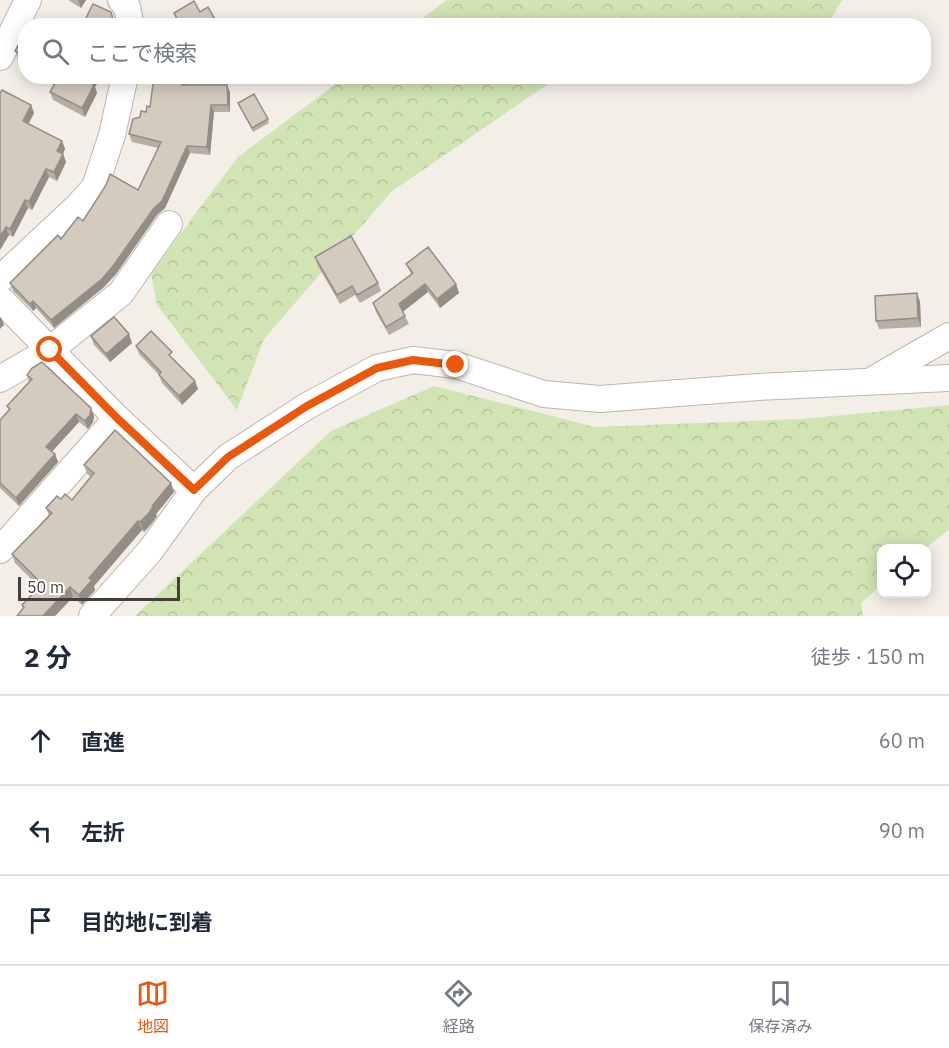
<!DOCTYPE html>
<html lang="ja">
<meta charset="utf-8">
<style>
body{margin:0;font-family:"IBM Plex Sans","Noto Sans JP",sans-serif;background:#f2f2f3;color:#1f2937}
.controls{position:absolute;right:18px;bottom:18px;display:grid;overflow:hidden;border-radius:12px;box-shadow:0 3px 15px #0003}
.controls button{width:54px;height:54px;display:grid;place-items:center;padding:0;border:0;border-bottom:2px solid #e0e1e3;background:#fff;color:#1f2937;font:30px sans-serif}
.scale{position:absolute;left:18px;bottom:15px;width:162px;box-sizing:border-box;padding-left:6px;border:3px solid #463f37;border-top:0;font-size:16px;line-height:21px;white-space:nowrap;color:#463f37;-webkit-text-stroke:4px #fff;paint-order:stroke}
.stop{position:absolute;width:18px;height:18px;margin:-14px;border:4px solid #ea580c;border-radius:50%;background:#fff}
.stop.end{background:#ea580c;border-color:#fff;box-shadow:0 2px 6px #0008}
.list{margin:0;padding:0;list-style:none}
h2{display:flex;justify-content:space-between;align-items:center;height:78px;margin:0;padding:0 24px;font-size:26px}
h2 small{font-size:20px;font-weight:400;color:#747a83}
.list li{display:grid;grid-template-columns:39px 1fr auto;gap:18px;align-items:center;box-sizing:border-box;height:90px;padding:0 24px;border-top:2px solid #e0e1e3}
.list b{display:block;font-size:22px;white-space:nowrap}
.list em{font-size:20px;font-style:normal;color:#747a83}
.icon{flex:none;width:33px;height:33px;fill:none;stroke:currentColor;stroke-width:2;stroke-linecap:round;stroke-linejoin:round}
.map{position:relative;flex:none;width:949px;height:616px;overflow:hidden}
.search{position:absolute;background:#fff;box-shadow:0 3px 15px #0003;left:18px;right:18px;top:18px;height:66px;display:flex;align-items:center;gap:15px;box-sizing:border-box;padding:0 21px;border-radius:24px;color:#747a83;font-size:22px}
.sheet{height:348px;background:#fff}
nav{display:flex;justify-content:space-around;align-items:center;box-sizing:border-box;height:84px;border-top:2px solid #e0e1e3;background:#fff;font-size:16px;color:#747a83}
nav a{display:grid;justify-items:center;gap:3px}
nav .on{color:#ea580c}
.map>svg:first-child{display:block}
</style>
<div class="map">
<svg width="949" height="616" viewBox="0 0 949 616">
<defs>
<pattern id="forest-crowns" width="20" height="18" patternUnits="userSpaceOnUse" patternTransform="scale(1.5)"><rect width="20" height="18" fill="#d1e4b4"/><path d="M2 6a3 3 0 1 1 6 0M12 15a3 3 0 1 1 6 0" fill="none" stroke="#b5c59b"/></pattern>
</defs>
<rect width="100%" height="100%" fill="#f3efe8"/>
<g fill="url(#forest-crowns)">
<path d="M447 0H842L830 21 643 18 632 26 413 25Z"/>
<path d="M345 77H558L391 192 264 339 237 410 157 305 151 273 238 157Z"/>
<path d="M434 386 595 427 801 419 949 405V529L926 548H882L881 585 861 603 863 616H135L331 431Z"/>
</g>
<g fill="none" stroke-linecap="round" stroke-linejoin="round">
<defs>
<g id="minor">
<path d="M121 0 127 7 131 26"/>
<path d="M0 57 28 0"/>
<path d="M0 279 78 206 95 187 112 135 125 76"/>
<path d="M0 299 117 418 194 490"/>
<path d="M876 378 949 336"/>
<path d="M0 379 50 350 121 293 169 224"/>
<path d="M0 550 117 418"/>
<path d="M92 616 150 551 194 490 228 457 307 406 377 368 413 360 456 365 544 394 600 399 758 387 949 378"/>
</g>
</defs>
<use href="#minor" stroke="#beb6ab" stroke-width="28"/>
<use href="#minor" stroke="#fff" stroke-width="26"/>
</g>
<g fill="#b6aea3">
<path d="M68 0H86L81 8Z"/>
<path d="M200 12 219 26H179L174 13Z"/>
<path d="M26 31V69L22 67 15 51Z"/>
<path d="M39 76H101L95 87 97 93 85 117 53 100 50 92 54 85Z"/>
<path d="M186 85 230 92V112H214L210 155 190 153 165 208 157 215 116 274 104 287 54 328 36 308 33 311 13 291 10 283 83 221 138 190 158 148 132 142 129 134 140 117 146 112 150 107Z"/>
<path d="M238 103 268 119 269 123 253 132Z"/>
<path d="M31 105 34 113 28 124 62 141 65 149 63 154 66 162 57 181 49 177 32 210 28 208 13 237 9 235 0 250Z"/>
<path d="M315 257 378 283 381 291 360 303 355 295 340 304 318 266Z"/>
<path d="M406 264 456 284 459 293 440 308 428 292 403 312 409 324 389 335 376 312 373 303 411 274Z"/>
<path d="M917 293 920 302 921 327 879 329 876 321Z"/>
<path d="M91 336 132 343 110 362 94 345Z"/>
<path d="M136 346 175 360 198 389 182 405 162 383 159 375 139 354Z"/>
<path d="M27 375 91 408 94 416 93 422 88 429 79 422 52 451 55 454 58 462 19 506 0 488V420L9 410 7 406 29 382Z"/>
<path d="M84 465 171 483 174 492 156 514 157 516 152 523 144 532 142 530 94 586 95 590 82 605 73 597 55 616H17L23 609 22 605 39 587 15 563 12 554 49 516 46 508 61 499 72 500 91 477 87 474Z"/>
</g>
<g fill="#948d85">
<path d="M78 0H86L81 8Z"/>
<path d="M93 76H101L95 87 97 93 85 117 82 108 90 82Z"/>
<path d="M184 76H187L185 92 182 85Z"/>
<path d="M227 85 230 92V112L228 105Z"/>
<path d="M31 105 34 113 26 129 23 121Z"/>
<path d="M211 105 214 112 210 155 207 147Z"/>
<path d="M62 141 65 149 60 159 57 151Z"/>
<path d="M187 146 190 153 165 208 157 215 116 274 104 287 54 328 51 320Z"/>
<path d="M63 154 66 162 57 181 54 172Z"/>
<path d="M46 169 49 177 32 210 29 202Z"/>
<path d="M25 200 28 208 13 237 10 229Z"/>
<path d="M6 227 9 235 0 250V237Z"/>
<path d="M425 284 428 292 402 312 399 304Z"/>
<path d="M456 284 459 293 440 308 437 299Z"/>
<path d="M917 293 920 302 921 327 918 318Z"/>
<path d="M33 301 36 308 33 311 30 304Z"/>
<path d="M1 317 4 325 0 329V318Z"/>
<path d="M129 334 132 343 110 362 106 354Z"/>
<path d="M195 381 198 389 182 405 179 396Z"/>
<path d="M91 408 94 416 93 422 88 429 85 421Z"/>
<path d="M76 414 79 422 49 455 46 447Z"/>
<path d="M55 454 58 462 19 506 16 498Z"/>
<path d="M171 483 174 492 156 514 157 516 152 523 144 532 140 522 152 506Z"/>
<path d="M138 521 142 530 94 586 95 590 82 605 79 595 89 578Z"/>
<path d="M70 587 73 597 55 616H43Z"/>
</g>
<g fill="#d4cabe" stroke="#948d85" stroke-width="1.5">
<path d="M194 1 200 12 208 7 219 26H181L174 13Z"/>
<path d="M93 4 111 12 114 23 113 26H82Z"/>
<path d="M26 31V62L18 58 21 54 15 51Z"/>
<path d="M51 76H93L90 82 94 85 82 108 50 92 57 80Z"/>
<path d="M154 76H184L182 85H227L228 105H211L207 147 187 146 162 201 154 208 113 266 102 279 51 320 33 301 30 304 10 283 58 235 61 239 78 217 83 221 106 185 110 174 138 190 161 142 129 134 133 119 140 117 141 111 146 112 147 106 150 107Z"/>
<path d="M2 90 31 105 23 121 62 141 57 151 63 154 54 172 46 169 29 202 25 200 10 229 6 227 0 237V93Z"/>
<path d="M254 94 268 119 252 128 238 103Z"/>
<path d="M351 236 378 283 357 295 352 286 337 295 315 257Z"/>
<path d="M428 247 456 284 437 299 425 284 399 304 405 316 386 327 373 303 413 273 406 264Z"/>
<path d="M917 293 918 318 876 321 875 296Z"/>
<path d="M114 317 129 334 106 354 91 336Z"/>
<path d="M151 331 172 352 169 355 195 381 179 396 159 375 161 372 136 346Z"/>
<path d="M42 362 91 408 90 415 85 421 76 414 46 447 55 454 16 498 0 483V420L10 409 7 406 32 379 27 375 32 368Z"/>
<path d="M115 430 171 483 152 506 153 507 148 514 140 522 138 521 89 578 92 580 79 595 70 587 43 616H17L24 607 22 605 42 584 12 554 52 513 46 508 57 496 61 499 65 494 72 500 94 473 84 465Z"/>
</g>
<g fill="none" stroke-linecap="round" stroke-linejoin="round">
<path stroke="#ea580c" stroke-width="8" d="M50 350 117 418 194 490 228 457 307 406 377 368 413 360 456 365"/>
</g>
</svg>
<div class="controls">
<button><svg class="icon" aria-label="locate" viewBox="0 0 24 24"><circle cx="12" cy="12" r="6"/><path d="M12 2v4M12 18v4M2 12h4M18 12h4"/></svg></button>
</div>
<div class="scale">50 m</div>
<div class="stop" style="left:50px;top:350px"></div>
<div class="stop end" style="left:456px;top:365px"></div>
<div class="search"><svg class="icon" aria-label="search" viewBox="0 0 24 24"><circle cx="10" cy="10" r="6"/><path d="M15 15l6 6"/></svg>ここで検索</div>
</div>
<section class="sheet">
<h2>2 分<small>徒歩 · 150 m</small></h2>
<ul class="list">
<li><svg class="icon" aria-label="ahead" viewBox="0 0 24 24"><path d="M12 20V5M6 11l6-6 6 6"/></svg><div><b>直進</b></div><em>60 m</em></li>
<li><svg class="icon" aria-label="left" viewBox="0 0 24 24"><path d="M17 20v-9H6M10 6l-5 5 5 5"/></svg><div><b>左折</b></div><em>90 m</em></li>
<li><svg class="icon" aria-label="arrive" viewBox="0 0 24 24"><path d="M6 21V4h12l-3 4 3 4H6"/></svg><div><b>目的地に到着</b></div></li>
</ul>
</section>
<nav>
<a class="on"><svg class="icon" aria-label="map" viewBox="0 0 24 24"><path d="M3 6l6-2 6 2 6-2v14l-6 2-6-2-6 2zM9 4v14M15 6v14"/></svg>地図</a>
<a><svg class="icon" aria-label="directions" viewBox="0 0 24 24"><path d="M12 3l9 9-9 9-9-9zM9 14v-3h6M13 9l2 2-2 2"/></svg>経路</a>
<a><svg class="icon" aria-label="saved" viewBox="0 0 24 24"><path d="M7 4h10v16l-5-4-5 4z"/></svg>保存済み</a>
</nav>
